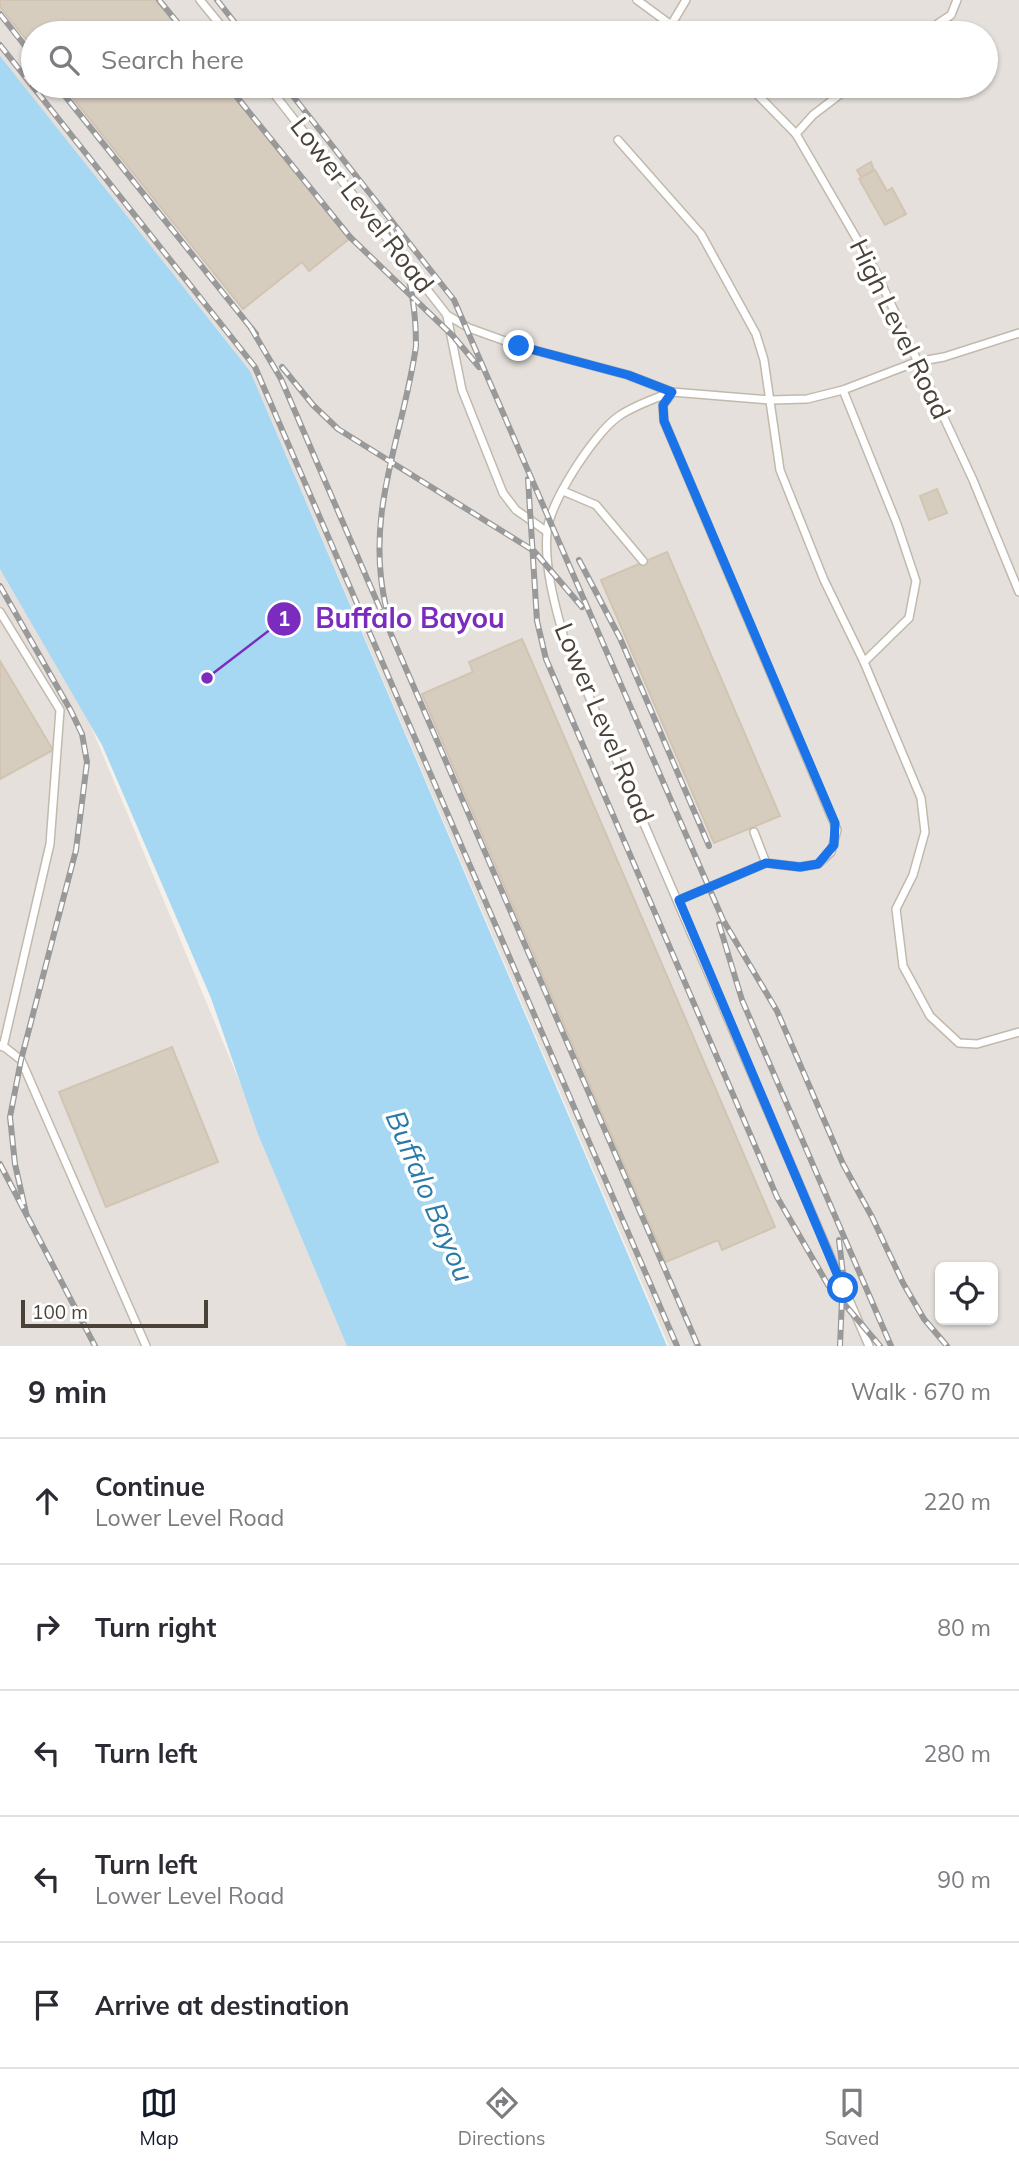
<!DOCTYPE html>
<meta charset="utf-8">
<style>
body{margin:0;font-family:Mulish,sans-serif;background:#f7f7f7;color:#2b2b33}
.controls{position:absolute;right:21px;bottom:21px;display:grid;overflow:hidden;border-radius:10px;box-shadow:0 2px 5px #0004}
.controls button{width:63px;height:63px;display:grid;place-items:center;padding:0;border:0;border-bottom:2px solid #e1e1e2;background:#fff;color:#2b2b33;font:35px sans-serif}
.scale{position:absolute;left:21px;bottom:18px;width:187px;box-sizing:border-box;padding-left:7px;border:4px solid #4a4238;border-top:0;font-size:19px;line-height:24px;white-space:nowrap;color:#4a4238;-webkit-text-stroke:5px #fff;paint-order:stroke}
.stop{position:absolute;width:21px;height:21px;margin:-16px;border:5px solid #1a73e8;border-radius:50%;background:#fff}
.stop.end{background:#1a73e8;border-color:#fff;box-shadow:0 2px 7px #0008}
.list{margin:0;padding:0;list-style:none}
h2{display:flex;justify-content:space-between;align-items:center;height:91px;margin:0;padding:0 28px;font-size:30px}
h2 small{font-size:23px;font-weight:400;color:#7c7c81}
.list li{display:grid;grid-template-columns:46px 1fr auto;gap:21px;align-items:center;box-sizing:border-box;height:126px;padding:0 28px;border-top:2px solid #e1e1e2}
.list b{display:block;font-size:26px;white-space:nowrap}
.list p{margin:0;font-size:23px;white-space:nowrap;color:#7c7c81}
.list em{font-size:23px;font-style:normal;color:#7c7c81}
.icon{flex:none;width:38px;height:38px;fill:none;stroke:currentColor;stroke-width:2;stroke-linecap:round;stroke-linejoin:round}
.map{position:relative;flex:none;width:1019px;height:1346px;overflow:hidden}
.search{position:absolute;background:#fff;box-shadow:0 2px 5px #0004;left:21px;right:21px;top:21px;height:77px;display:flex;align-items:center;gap:18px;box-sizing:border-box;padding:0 24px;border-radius:38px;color:#7c7c81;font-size:26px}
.sheet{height:721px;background:#fff}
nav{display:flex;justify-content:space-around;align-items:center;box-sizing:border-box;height:98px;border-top:2px solid #e1e1e2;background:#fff;font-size:19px;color:#7c7c81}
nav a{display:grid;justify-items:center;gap:4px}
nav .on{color:#111827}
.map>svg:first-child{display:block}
</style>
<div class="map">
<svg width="1019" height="1346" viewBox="0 0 1019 1346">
<rect width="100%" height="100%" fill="#f5f1ea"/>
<g fill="#e5e0db" fill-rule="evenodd">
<path d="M0 0H1019V1346H669L250 371 0 57ZM33 33H986V86H33ZM940 1267H993V1320H940Z"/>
<path d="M0 568 90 724 350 1346H0Z"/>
</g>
<path fill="#a6d7f3" d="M0 56 250 371 667 1346H347L258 1134 211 998 102 745 0 569Z"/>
<g fill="#d7cdbf" stroke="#d2c4b2" stroke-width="2">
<path d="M0 0H156L183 33H33V48L0 7Z"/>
<path d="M63 86H225L349 239 309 271 302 262 243 309Z"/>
<path d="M871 162 874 170 861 177 857 170Z"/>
<path d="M875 170 887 191 892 188 906 214 885 225 859 179Z"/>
<path d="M937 489 947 513 929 520 920 496Z"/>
<path d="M667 552 780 816 714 843 601 580Z"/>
<path d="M522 639 775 1227 722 1250 718 1240 666 1262 422 694 473 672 469 662Z"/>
<path d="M0 661 53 750 0 779Z"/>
<path d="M172 1047 218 1162 106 1207 59 1092Z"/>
</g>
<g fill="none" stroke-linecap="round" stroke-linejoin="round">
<defs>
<g id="service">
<path d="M200 0 227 33"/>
<path d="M637 0 682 33"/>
<path d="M671 25 686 0"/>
<path d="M924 33 951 15 957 0"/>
<path d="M268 86 447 315 469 328 519 346 628 375 672 392 770 400 807 399 843 390 916 362 944 357 1019 333"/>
<path d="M749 86 796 134 876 272 973 480 1019 592"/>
<path d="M796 134 813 115 851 86"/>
<path d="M618 140 701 234 756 334 764 360 780 470 824 580 864 662 921 798 925 832 913 875 896 909 903 966 930 1016 959 1043 977 1044 1019 1032"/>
<path d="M447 316 462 390 503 493 516 510 546 531"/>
<path d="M843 390 897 524 916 581 909 618 864 662"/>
<path d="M672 392C654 399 635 405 619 416 595 432 548 504 547 533 544 566 555 606 564 638L869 1346"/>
<path d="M672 393 663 405 664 421 837 830 831 852 818 864 800 867 766 863 679 900"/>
<path d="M563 491 596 505 643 561"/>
<path d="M0 612 60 710 50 844 3 1047"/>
<path d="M754 832 766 863"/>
<path d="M2 1045 21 1060 146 1346"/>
</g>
</defs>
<use href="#service" stroke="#c1b9ac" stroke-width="10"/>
<use href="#service" stroke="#fff" stroke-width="7"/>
<defs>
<g id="rail">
<path d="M159 0 186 33"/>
<path d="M217 0 243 33"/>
<path d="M0 14 33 56"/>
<path d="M0 45 255 367 677 1346"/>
<path d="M57 86 256 334"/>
<path d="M228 86 350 237 453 336 479 367"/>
<path d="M285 86 454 300 723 920 777 1011 843 1164 872 1217 903 1283 924 1319 947 1346"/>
<path d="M251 328 281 379 698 1346"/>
<path d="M282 367 313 405 338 429 534 551 582 607"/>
<path d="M528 479 537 621 546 659 777 1197 828 1285 880 1346"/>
<path d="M579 560 620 638 709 846"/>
<path d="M0 586 71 711 82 734 87 762 76 850 21 1060 10 1117 15 1164 26 1213"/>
<path d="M386 607C364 513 403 437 416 346 416 303 409 262 388 224"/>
<path d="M719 924 742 1000 891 1346"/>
<path d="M0 1164 95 1346"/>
<path d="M839 1240 843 1274 840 1346"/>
</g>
</defs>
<use href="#rail" stroke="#999" stroke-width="6"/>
<use href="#rail" stroke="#fff" stroke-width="3.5" stroke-dasharray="10" stroke-linecap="butt"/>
</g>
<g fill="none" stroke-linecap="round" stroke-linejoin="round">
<path stroke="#1a73e8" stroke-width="9" d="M519 346 628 375 672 392 663 405 664 421 835 823 834 845 818 864 800 867 766 863 679 900 843 1288"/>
</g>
<g text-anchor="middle" stroke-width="7" stroke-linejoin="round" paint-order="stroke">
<g font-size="26" fill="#4a4238" stroke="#fff">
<text transform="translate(362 205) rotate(52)" y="9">Lower Level Road</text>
<text transform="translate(900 329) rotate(64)" y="9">High Level Road</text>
<text transform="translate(604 723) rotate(67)" y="9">Lower Level Road</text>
</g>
<g font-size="28" font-style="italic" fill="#297aa9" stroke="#fff">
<text transform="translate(430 1196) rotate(67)" y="10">Buffalo Bayou</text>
</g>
</g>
<path fill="none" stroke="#7b2cbf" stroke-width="2.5" d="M207 678L284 619"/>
<g fill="#7b2cbf" stroke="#fff" stroke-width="2.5">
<circle cx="207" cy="678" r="7"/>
<circle cx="284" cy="619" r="18"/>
</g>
<g font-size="21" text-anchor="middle" font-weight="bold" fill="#fff">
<text x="284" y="626">1</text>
</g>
<g font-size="28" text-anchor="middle" font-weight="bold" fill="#7b2cbf" stroke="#fff" stroke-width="7" stroke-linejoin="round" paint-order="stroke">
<text x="410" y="628">Buffalo Bayou</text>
</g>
</svg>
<div class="controls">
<button><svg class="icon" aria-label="locate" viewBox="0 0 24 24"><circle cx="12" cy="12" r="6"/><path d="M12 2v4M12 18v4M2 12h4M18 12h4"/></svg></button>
</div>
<div class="scale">100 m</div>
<div class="stop" style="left:843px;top:1288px"></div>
<div class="stop end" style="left:519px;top:346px"></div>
<div class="search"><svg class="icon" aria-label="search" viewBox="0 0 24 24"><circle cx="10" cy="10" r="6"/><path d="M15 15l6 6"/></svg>Search here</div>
</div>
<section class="sheet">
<h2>9 min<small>Walk · 670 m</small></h2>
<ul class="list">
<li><svg class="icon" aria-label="ahead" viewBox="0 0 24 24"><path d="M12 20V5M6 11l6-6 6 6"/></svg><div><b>Continue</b><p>Lower Level Road</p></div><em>220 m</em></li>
<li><svg class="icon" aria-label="right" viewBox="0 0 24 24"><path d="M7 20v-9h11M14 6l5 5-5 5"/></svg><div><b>Turn right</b></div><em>80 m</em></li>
<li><svg class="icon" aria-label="left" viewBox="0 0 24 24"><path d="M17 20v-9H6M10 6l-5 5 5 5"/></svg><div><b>Turn left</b></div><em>280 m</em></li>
<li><svg class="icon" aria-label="left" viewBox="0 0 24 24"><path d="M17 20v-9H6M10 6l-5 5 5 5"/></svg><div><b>Turn left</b><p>Lower Level Road</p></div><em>90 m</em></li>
<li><svg class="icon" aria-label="arrive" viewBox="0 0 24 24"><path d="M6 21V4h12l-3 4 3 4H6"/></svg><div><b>Arrive at destination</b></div></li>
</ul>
</section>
<nav>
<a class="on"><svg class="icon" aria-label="map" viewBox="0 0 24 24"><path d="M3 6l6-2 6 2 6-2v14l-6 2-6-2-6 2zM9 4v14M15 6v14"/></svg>Map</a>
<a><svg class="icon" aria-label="directions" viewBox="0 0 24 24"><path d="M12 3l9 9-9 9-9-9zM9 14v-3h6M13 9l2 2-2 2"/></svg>Directions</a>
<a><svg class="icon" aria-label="saved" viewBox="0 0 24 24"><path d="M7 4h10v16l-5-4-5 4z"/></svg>Saved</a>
</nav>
